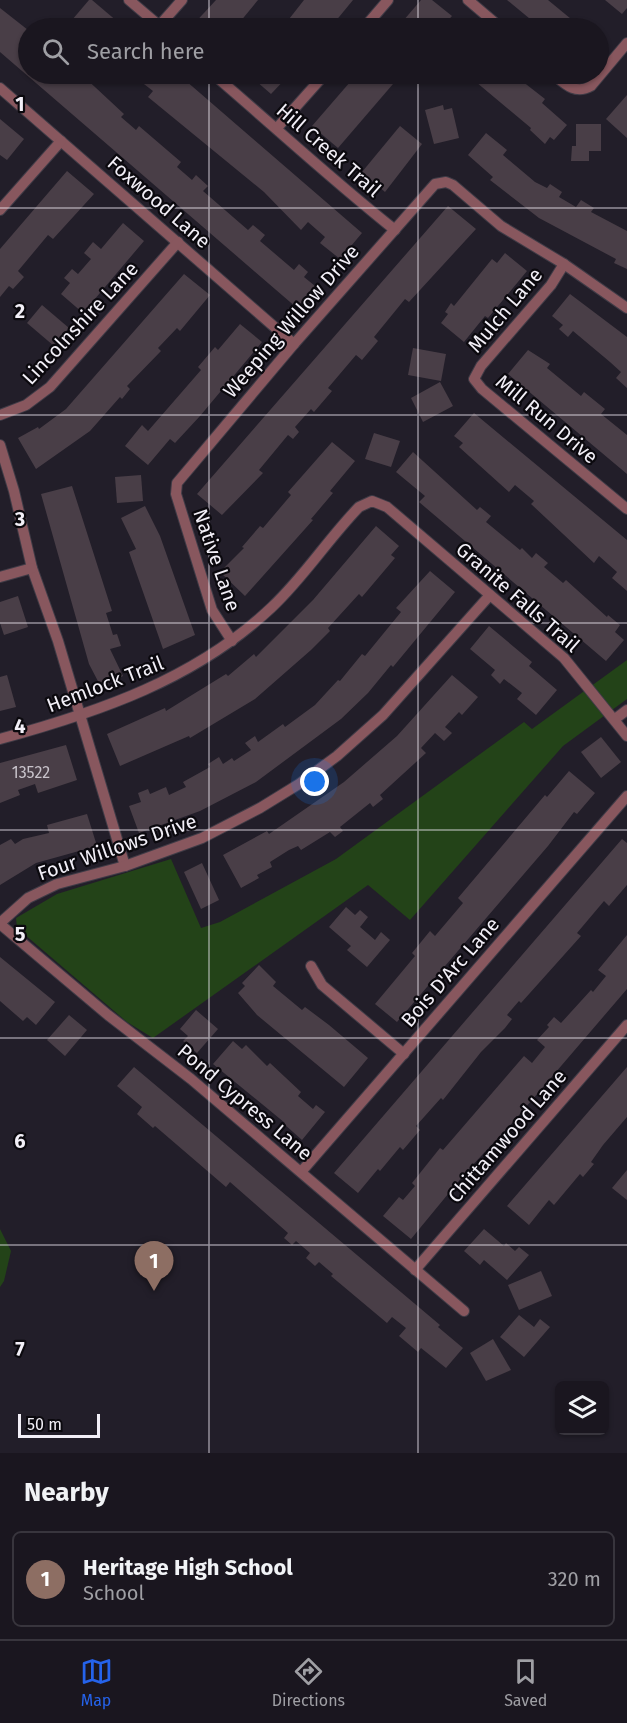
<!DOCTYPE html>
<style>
body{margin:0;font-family:"Fira Sans",sans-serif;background:#27232c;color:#f1f3f6}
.controls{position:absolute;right:18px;bottom:18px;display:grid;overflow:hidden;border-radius:9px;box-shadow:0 2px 4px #0004}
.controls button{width:54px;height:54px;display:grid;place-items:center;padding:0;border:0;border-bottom:2px solid #38353d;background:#1a161f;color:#f1f3f6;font:30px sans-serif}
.scale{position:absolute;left:18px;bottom:15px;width:82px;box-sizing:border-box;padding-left:6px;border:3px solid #f2eff7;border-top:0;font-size:16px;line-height:21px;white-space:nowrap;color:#f2eff7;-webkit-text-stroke:4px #0b090e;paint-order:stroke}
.you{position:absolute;left:315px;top:782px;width:21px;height:21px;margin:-15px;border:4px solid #fff;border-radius:50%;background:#1a73e8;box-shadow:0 0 0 9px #1a73e833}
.badge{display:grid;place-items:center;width:39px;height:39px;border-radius:50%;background:#2563eb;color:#fff;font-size:20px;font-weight:700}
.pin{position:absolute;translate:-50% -50px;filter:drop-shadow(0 2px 3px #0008)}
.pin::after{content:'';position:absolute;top:32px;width:21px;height:18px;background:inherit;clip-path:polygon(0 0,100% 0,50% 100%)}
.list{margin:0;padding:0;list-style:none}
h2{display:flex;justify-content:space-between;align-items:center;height:78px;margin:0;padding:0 24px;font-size:26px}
h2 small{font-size:20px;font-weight:400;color:#9f9fa4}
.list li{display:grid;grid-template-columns:39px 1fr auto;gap:18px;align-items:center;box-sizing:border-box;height:96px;margin:0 12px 12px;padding:0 12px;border:2px solid #38353d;border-radius:9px}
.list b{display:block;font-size:22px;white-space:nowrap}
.list p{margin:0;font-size:20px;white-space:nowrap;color:#9f9fa4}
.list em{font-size:20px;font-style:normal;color:#9f9fa4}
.icon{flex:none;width:33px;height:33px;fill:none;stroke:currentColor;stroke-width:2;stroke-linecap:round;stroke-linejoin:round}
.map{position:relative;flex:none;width:627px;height:1453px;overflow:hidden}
.search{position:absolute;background:#1a161f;box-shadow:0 2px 4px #0004;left:18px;right:18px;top:18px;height:66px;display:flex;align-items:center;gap:15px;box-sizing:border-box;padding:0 21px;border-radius:33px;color:#9f9fa4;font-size:22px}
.sheet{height:186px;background:#1a161f}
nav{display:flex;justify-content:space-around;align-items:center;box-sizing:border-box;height:84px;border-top:2px solid #38353d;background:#1a161f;font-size:16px;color:#9f9fa4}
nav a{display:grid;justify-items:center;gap:3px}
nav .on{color:#2563eb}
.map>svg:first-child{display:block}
</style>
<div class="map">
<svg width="627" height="1453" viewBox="0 0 627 1453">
<rect width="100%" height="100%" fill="#221e29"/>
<g fill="#234318">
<path d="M627 660V699L563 746 410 920 368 885 153 1038 127 1022 17 928 16 918 57 894 171 859 201 928 220 922 336 859 524 722 532 729Z"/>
<path d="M0 1229 11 1251 4 1281 0 1287Z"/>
</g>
<g fill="#493e47">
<path d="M89 0H92L125 28H81L72 20Z"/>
<path d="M216 0H258L235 28H190Z"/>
<path d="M304 0H353L330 28H282Z"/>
<path d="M421 0H432L452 16 441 28H397Z"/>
<path d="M507 0H548L582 28H541Z"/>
<path d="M605 0H627V8L622 14Z"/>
<path d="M0 8 28 30V74H81L124 114 121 117 136 130 139 126 181 162 177 167 192 180 196 175 208 186 203 191 248 230 253 225 265 235 260 241 294 270 299 264 308 272 304 277 315 286 297 308 0 52Z"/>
<path d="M131 74H178L362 233 340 259 320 243 325 237 308 222 301 230 264 192 148 97 153 91Z"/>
<path d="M248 74H290L271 94Z"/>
<path d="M357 74H380L393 84 338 148 312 126Z"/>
<path d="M474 74H513L545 99 542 103 567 125 554 140 550 137 545 144 530 130 531 128 476 82 479 78Z"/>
<path d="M627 95V138L606 119Z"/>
<path d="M443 105 444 110 452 108 459 138 434 144 425 110Z"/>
<path d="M0 119 24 139 7 160 0 155Z"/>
<path d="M576 124H601V151H589V161H571L572 146H576Z"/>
<path d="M400 126 422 144 385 192 362 172Z"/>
<path d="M486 133 507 150 503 155 535 182 547 188 550 184 562 192 559 197 576 207 581 200 594 208 591 212 627 231V269L614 263 616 259 539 218 490 180 493 177 468 155Z"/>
<path d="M67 171 94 194 53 239 48 235 18 271 24 277 13 289 9 286 0 297V249Z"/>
<path d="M448 206 476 229 409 302 405 299 374 337 378 341 362 360 356 355 328 388 332 391 314 412 311 409 295 427 299 432 293 439 288 435 259 470 263 473 222 515 197 494Z"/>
<path d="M123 223 144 241 83 313 61 294 70 283 64 278 72 269 78 274 91 259 84 253 93 242 101 249Z"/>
<path d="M505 253 527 271 488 318 485 316 464 342 441 323 448 314 445 312 451 303 454 306 492 259 497 263Z"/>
<path d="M184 274 210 295 180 331 177 328 158 348 161 351 127 386 130 389 122 399 120 397 90 431 36 469 18 438 38 427 39 429 66 409Z"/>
<path d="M570 294 627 337V388L616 378 621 372 610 362 573 331 568 337 559 329 563 325 552 316Z"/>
<path d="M42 305 69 328 54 346 27 323Z"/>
<path d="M240 324 262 342 200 416 175 443 170 439 148 465 125 446 142 425 148 431 201 370 198 367 215 347 218 350Z"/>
<path d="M413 348 446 354 441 381 408 375Z"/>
<path d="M528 350 550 364 547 368 581 396 584 392 605 409 601 414 627 435V474L508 374Z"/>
<path d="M440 382 453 406 423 422 411 398Z"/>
<path d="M474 413 627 540V591L612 578 617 572 599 556 594 563 531 504 534 501 515 485 509 492 459 447 463 443 454 436Z"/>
<path d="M374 433 400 441 391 467 365 459Z"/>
<path d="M332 442 355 461 330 491 333 493 311 519 313 520 245 596 220 572 244 548 242 547 260 526 263 528 291 495 288 492Z"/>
<path d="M413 452 477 510 480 507 491 516 486 522 520 550 522 548 532 558 536 553 548 563 544 567 563 583 566 580 607 617 608 615 620 625 615 632 624 640 606 661 419 502 425 496 396 472Z"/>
<path d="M141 475 143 501 117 503 115 477Z"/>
<path d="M72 486 112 611 106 613 113 635 117 634 121 646 110 649 123 676 101 687 89 664 41 494Z"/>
<path d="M145 506 160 536 195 635 163 649 129 552 136 549 121 518Z"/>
<path d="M376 526 399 546 391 555 395 558 362 597 359 594 328 628 330 631 311 650 255 699 190 738 189 736 120 766 107 734 165 708 166 711 226 674 228 676 254 654 256 657 313 600Z"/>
<path d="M430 571 455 592 393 667 391 665 368 693 341 719 256 782 200 811 139 833 129 806 141 802 138 793 148 789 150 794 166 787 169 795 186 787 183 782 210 767 208 764 219 757 223 764 232 758 234 761 251 750 245 743 255 736 258 742 283 724 285 727 315 705 338 680 340 681 362 654 365 656 401 612 396 608Z"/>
<path d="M18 596 28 627 4 635 0 623V602Z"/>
<path d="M489 626 532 662 529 666 557 690 536 715 517 699 522 693 504 679 500 684 491 675 495 670 470 649Z"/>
<path d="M7 675 16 707 0 711V677Z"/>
<path d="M452 675 478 697 462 715 459 712 445 727 452 733 444 741 435 733 421 748 426 753 380 795 383 799 373 807 370 803 340 827 343 831 335 837 330 832 301 850 298 846 289 850 270 862 272 867 257 875 259 878 241 888 223 855 267 831 269 834 344 782 397 736Z"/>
<path d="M601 737 621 762 601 778 581 752Z"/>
<path d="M66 745 77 780 38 793 35 784 18 790 20 795 0 803V763Z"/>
<path d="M569 771 595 793 577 814 574 812 548 846 397 1022 375 1004 415 956 412 953 430 931 435 936 463 903 458 898 545 795 547 797Z"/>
<path d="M87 814 97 846 36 863 0 885V845L11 839 15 844 23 839 49 833 47 825Z"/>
<path d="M622 839 627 843V885L609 906 604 901 577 933 581 936 521 1003 519 1001 507 1015 512 1019 505 1028 481 1052 443 1100 441 1098 416 1126 420 1130 403 1150 400 1147 380 1171 378 1169 358 1193 334 1173Z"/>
<path d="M202 863 219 900 201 909 184 872Z"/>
<path d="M346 907 355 915 360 910 368 917 360 927 375 940 381 932 390 940 367 967 347 950 351 946 329 927Z"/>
<path d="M627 935V989L514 1121 467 1171 411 1239 383 1216 399 1197 403 1200 415 1186 412 1183 440 1148 443 1150 524 1056 532 1063 545 1047 537 1040 549 1027 547 1025 554 1017 561 1023 591 990 593 992 606 976 598 970Z"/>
<path d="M0 957 55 1002 36 1025 27 1017 23 1021 0 1001Z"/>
<path d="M259 965 276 982 273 986 302 1010 305 1007 329 1025 368 1058 344 1087 257 1015 238 993 245 986 242 983Z"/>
<path d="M196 1010 218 1029 197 1053 183 1041 188 1036 180 1029Z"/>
<path d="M69 1015 87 1030 65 1056 47 1040Z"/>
<path d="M233 1041 242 1049 246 1045 267 1066 270 1063 301 1092 298 1096 313 1109 316 1105 325 1112 302 1140 284 1124 285 1123 213 1064Z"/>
<path d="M134 1067 440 1325 438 1327 463 1348 446 1368 421 1348 418 1352 399 1336 406 1328 392 1317 387 1323 331 1276 333 1274 319 1262 315 1266 306 1258 310 1253 296 1241 292 1245 284 1238 288 1233 230 1182 226 1187 155 1126 153 1128 137 1114 142 1107 117 1086Z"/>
<path d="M627 1067V1117L603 1145 591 1162 594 1164 583 1177 580 1174 554 1205 549 1200 529 1225 507 1206Z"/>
<path d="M627 1170V1200L612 1188Z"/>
<path d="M484 1229 504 1246 506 1243 515 1251 519 1247 529 1255 507 1280 484 1260 480 1265 464 1251Z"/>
<path d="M541 1271 552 1296 519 1310 508 1285Z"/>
<path d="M519 1315 534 1327 540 1319 550 1327 524 1357 500 1337Z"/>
<path d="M493 1339 511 1370 486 1381 470 1353Z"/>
</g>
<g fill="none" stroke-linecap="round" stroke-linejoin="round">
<defs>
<g id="minor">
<path d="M129 0 162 28"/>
<path d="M468 0 501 28"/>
<path d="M159 26 182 0"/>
<path d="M364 28 388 0"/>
<path d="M213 74C274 126 332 180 395 230"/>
<path d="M553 74C565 84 575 95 591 86L627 43"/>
<path d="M0 88 294 344"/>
<path d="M277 128 325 74"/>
<path d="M0 210 61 141"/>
<path d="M564 264 551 285 481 366 474 379 482 389 627 509"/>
<path d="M0 415 26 405 50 387 178 242"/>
<path d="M0 445 14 491 32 568 58 641 125 866"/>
<path d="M0 577 32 568"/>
<path d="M232 641 212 610 176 494 177 483 294 344 435 184 446 182 453 185 501 226 564 264 627 308"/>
<path d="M615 719 627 710"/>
<path d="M0 739C99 712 196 679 272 607 304 577 328 539 359 507L372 501 387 507 564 658 627 736"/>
<path d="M0 923 28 898 57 884 125 866 202 838 260 808 299 784 337 756 383 715 490 595"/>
<path d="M0 924 108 1015 191 1079 464 1311"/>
<path d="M311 966 322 985 404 1054"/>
<path d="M301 1172 627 796"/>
<path d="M415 1270 627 1025"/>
</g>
</defs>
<use href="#minor" stroke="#3f3b46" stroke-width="12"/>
<use href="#minor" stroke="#88575e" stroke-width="10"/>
</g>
<path fill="none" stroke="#f2eff7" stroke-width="1.5" stroke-opacity="0.55" d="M209 0V28M418 0V28M209 74V1453M418 74V1453M0 208H627M0 415H627M0 623H627M0 830H627M0 1038H627M0 1245H627"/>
<g text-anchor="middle" stroke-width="4.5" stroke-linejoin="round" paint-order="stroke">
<g font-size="16" fill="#c8c3cb">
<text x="31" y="778">13522</text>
</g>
<g font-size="20" fill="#f2eff7" stroke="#0b090e">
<text transform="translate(329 150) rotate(41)" y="7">Hill Creek Trail</text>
<text transform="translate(159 202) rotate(41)" y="7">Foxwood Lane</text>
<text transform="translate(505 310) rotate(-50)" y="7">Mulch Lane</text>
<text transform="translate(291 321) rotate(-49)" y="7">Weeping Willow Drive</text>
<text transform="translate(80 323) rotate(-47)" y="7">Lincolnshire Lane</text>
<text transform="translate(547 419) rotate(40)" y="7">Mill Run Drive</text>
<text transform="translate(217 560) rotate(71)" y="7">Native Lane</text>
<text transform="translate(518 597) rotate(41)" y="7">Granite Falls Trail</text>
<text transform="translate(105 684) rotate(-21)" y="7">Hemlock Trail</text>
<text transform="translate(117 847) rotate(-19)" y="7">Four Willows Drive</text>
<text transform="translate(450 972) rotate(-49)" y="7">Bois D'Arc Lane</text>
<text transform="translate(245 1102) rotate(40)" y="7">Pond Cypress Lane</text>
<text transform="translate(507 1136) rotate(-49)" y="7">Chittamwood Lane</text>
</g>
</g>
<g font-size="20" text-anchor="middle" font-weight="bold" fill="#f2eff7" stroke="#0b090e" stroke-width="4.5" stroke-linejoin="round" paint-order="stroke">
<text x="20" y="111">1</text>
<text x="20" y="318">2</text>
<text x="20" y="526">3</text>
<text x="20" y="733">4</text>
<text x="20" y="941">5</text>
<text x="20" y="1148">6</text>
<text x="20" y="1356">7</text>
</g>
</svg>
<div class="controls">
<button><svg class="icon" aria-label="layers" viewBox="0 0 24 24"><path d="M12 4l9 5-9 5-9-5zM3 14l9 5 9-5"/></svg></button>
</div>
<div class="scale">50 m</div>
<div class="you"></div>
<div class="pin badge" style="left:154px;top:1291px;background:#8d6e63">1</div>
<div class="search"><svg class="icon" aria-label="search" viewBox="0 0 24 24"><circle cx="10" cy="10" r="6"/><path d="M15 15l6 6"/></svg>Search here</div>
</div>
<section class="sheet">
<h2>Nearby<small></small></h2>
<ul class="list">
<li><span class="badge" style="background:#8d6e63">1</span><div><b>Heritage High School</b><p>School</p></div><em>320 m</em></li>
</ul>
</section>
<nav>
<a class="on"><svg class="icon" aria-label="map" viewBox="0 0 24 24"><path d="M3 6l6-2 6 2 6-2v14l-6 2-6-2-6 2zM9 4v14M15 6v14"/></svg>Map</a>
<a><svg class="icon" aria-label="directions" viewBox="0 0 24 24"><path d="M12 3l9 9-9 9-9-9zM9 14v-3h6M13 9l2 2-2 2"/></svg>Directions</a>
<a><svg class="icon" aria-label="saved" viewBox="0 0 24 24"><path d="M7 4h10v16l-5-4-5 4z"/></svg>Saved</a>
</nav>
